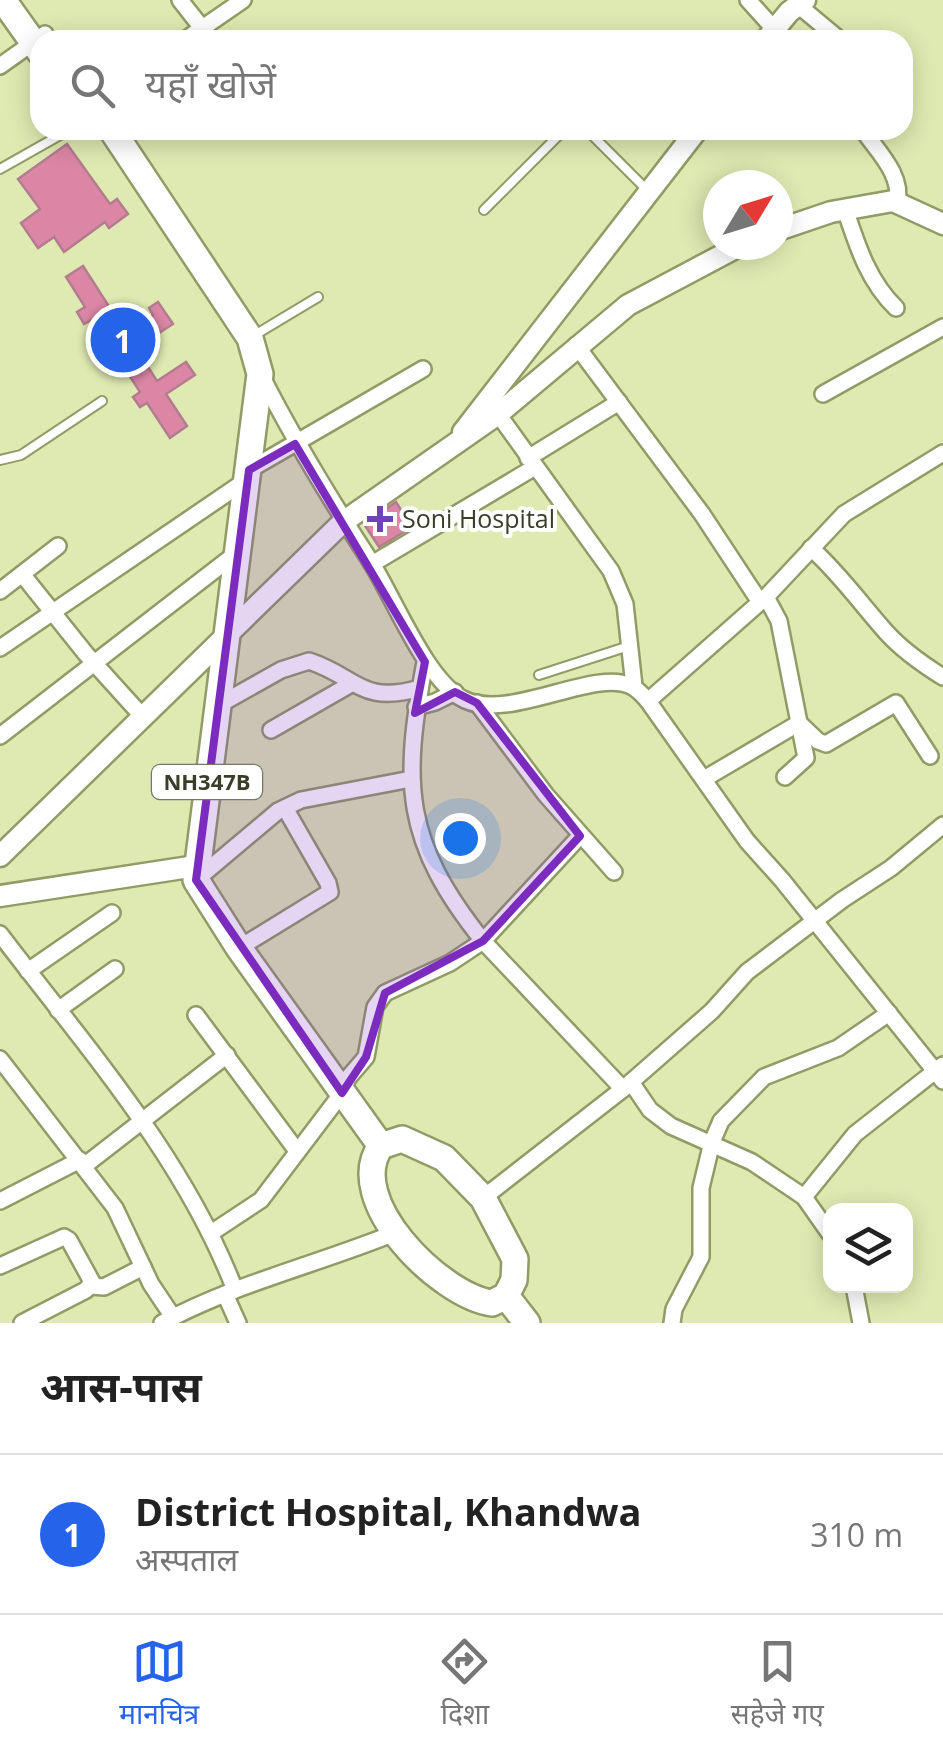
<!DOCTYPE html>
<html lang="hi">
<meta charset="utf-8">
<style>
body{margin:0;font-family:"Open Sans","Noto Sans Devanagari",sans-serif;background:#f6f6f6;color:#222}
.controls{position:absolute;right:30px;bottom:30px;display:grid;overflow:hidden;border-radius:20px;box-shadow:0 5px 25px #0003}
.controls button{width:90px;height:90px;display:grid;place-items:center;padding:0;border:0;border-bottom:2px solid #e0e0e0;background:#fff;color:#222;font:50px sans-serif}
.compass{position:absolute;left:703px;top:170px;width:90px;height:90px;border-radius:50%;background:#fff;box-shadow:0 5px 25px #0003;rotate:52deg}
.you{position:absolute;left:460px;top:838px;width:35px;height:35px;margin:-25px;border:8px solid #fff;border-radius:50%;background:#1a73e8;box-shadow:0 0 0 15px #1a73e833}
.badge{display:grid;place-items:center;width:65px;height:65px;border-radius:50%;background:#2563eb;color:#fff;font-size:32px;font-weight:700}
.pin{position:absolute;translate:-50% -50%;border:5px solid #fff;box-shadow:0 2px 10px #0006}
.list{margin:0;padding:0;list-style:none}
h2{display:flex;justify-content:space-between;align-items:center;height:130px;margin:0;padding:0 40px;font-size:42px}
h2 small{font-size:32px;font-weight:400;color:#767676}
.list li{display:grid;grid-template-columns:65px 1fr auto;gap:30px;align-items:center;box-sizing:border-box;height:160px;padding:0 40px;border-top:2px solid #e0e0e0}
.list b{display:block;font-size:38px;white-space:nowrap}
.list p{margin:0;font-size:32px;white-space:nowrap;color:#767676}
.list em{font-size:32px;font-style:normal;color:#767676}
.icon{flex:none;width:55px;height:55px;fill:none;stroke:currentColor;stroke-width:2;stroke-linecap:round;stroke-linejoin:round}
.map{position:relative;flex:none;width:943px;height:1323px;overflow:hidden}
.search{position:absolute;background:#fff;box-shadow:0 5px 25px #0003;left:30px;right:30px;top:30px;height:110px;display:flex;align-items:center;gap:25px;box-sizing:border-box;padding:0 35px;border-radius:30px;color:#767676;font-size:38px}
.sheet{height:290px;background:#fff}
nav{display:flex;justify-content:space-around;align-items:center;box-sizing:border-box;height:140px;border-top:2px solid #e0e0e0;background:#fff;font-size:28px;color:#767676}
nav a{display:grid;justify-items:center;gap:5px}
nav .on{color:#2563eb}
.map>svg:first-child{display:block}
</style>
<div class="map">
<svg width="943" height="1323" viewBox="0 0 943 1323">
<rect width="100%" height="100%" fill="#dfeab2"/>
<g fill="#dc86a6" stroke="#b47c8f" stroke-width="2.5">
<path d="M67 144 110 204 117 199 128 214 109 228 105 222 64 252 54 237 38 248 21 223 40 209 18 179Z"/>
<path d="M83 266 126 333 153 315 149 308 158 302 173 324 136 348 157 381 186 362 195 375 166 394 187 426 170 438 147 403 140 407 133 397 140 392 93 319 84 324 77 312 85 307 66 277Z"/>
<path d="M396 502 412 527 379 547 364 524Z"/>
</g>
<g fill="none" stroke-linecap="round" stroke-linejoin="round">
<defs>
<g id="service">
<path d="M587 130 648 191"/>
<path d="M0 169 69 130"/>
<path d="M484 210 564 130"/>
<path d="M253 336 318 297"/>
<path d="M0 460 21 455 102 401"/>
<path d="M539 675 629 646"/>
</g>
<g id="minor">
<path d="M180 0 202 28"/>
<path d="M748 0 784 40"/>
<path d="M798 5 840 40"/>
<path d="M185 40 243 0"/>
<path d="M0 66 45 34"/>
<path d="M863 130C878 152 903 175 897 203"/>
<path d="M845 209C857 245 868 281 896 308"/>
<path d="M576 345 702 514 760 602"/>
<path d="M262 377C295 442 332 502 371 562 394 598 427 683 465 700 511 721 594 668 631 686 637 689 643 695 648 701L747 841 782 880 943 1081"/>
<path d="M823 394 943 327"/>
<path d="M498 414 611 571 625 604 634 686"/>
<path d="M528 458 619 402"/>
<path d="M249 470 423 369"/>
<path d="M811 548C840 574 861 604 886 632 903 651 922 664 943 677"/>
<path d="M372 564 535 467"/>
<path d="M22 574 86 654 143 717"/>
<path d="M0 591 58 546"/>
<path d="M766 597 779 621 806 758 785 777"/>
<path d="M0 648 248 479"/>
<path d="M425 662C402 784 403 841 483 941L623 1089 712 1011 747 972 842 900 891 868 943 825"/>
<path d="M648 701 766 597 844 514 943 453"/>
<path d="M477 703 546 795 614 872"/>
<path d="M217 706 281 670 309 661C358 677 360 705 420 688"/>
<path d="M416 707 435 702 455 692"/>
<path d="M271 730 351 684"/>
<path d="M0 736 238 552"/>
<path d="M704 779 799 723 818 741 826 744 896 703 930 756"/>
<path d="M196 880 278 811 301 800 411 779"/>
<path d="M0 934C85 1046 184 1157 235 1290"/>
<path d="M239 948 330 892 328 883 285 808"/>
<path d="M28 971 112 913"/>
<path d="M58 1010 115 969"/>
<path d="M196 1015 297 1151"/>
<path d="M0 1059 115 1208 151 1284 173 1317"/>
<path d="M631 1082 650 1110 671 1126 752 1162 804 1197 830 1234"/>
<path d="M84 1166 227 1055"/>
<path d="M804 1197 855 1134 943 1065"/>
<path d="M483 1198 623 1089"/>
<path d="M0 1201 80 1160"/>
<path d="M211 1233 261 1200 342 1093 348 1078 366 1057 375 1007 385 993 450 963 483 941 580 836"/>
<path d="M0 1266 64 1237 69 1240 92 1282 86 1290 22 1323"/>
<path d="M91 1286 104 1287 143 1267"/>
<path d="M854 1286 861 1323"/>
<path d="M225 1294 238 1323"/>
<path d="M162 1323C236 1283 319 1264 397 1232"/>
<path d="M672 1323 674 1309 701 1257V1188L712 1142 721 1121 764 1077 838 1048 889 1013"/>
</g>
<g id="secondary">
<path d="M766 40 789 12 805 0"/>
<path d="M778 230 831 212 893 201 943 224"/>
<path d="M463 432 697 130"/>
<path d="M0 856 343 522 498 414 628 305 741 245"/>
<path d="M0 896 196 866"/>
</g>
<g id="trunk">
<path d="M3 0 40 52"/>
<path d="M112 130 250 338 260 374 196 880 239 948 381 1146"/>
<path d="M402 1139 444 1158 483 1198 515 1259 514 1280 506 1296 492 1303C440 1296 342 1199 381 1146Z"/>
<path d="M506 1296 527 1323"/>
</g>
</defs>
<use href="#service" stroke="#919b66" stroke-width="12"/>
<use href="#minor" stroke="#919b66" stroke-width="20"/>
<use href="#secondary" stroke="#919b66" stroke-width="25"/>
<use href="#trunk" stroke="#919b66" stroke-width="30"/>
<use href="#service" stroke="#fff" stroke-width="8"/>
<use href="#minor" stroke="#fff" stroke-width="15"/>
<use href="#secondary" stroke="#fff" stroke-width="20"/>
<use href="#trunk" stroke="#fff" stroke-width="25"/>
</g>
<path fill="#7b2cbf" fill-opacity="0.2" stroke="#7b2cbf" stroke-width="8" stroke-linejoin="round" d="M295 444 425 662 415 713 455 692 477 703 580 836 483 941 385 993 366 1057 342 1093 196 880 249 470Z"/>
<path fill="#6f42ba" stroke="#fff" stroke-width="4" d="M375 504h10v10h10v10h-10v10h-10v-10h-10v-10h10z"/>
<g text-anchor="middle" stroke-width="8" stroke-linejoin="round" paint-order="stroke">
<rect fill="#fff" stroke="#757868" stroke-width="2.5" x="152" y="765" width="110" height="34" rx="8"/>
<g font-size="22" font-weight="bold" fill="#3a3e28">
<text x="207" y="790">NH347B</text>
</g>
<g font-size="25" fill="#3a3e28" stroke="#fff" text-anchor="start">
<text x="402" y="528">Soni Hospital</text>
</g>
</g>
</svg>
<div class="controls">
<button><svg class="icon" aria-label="layers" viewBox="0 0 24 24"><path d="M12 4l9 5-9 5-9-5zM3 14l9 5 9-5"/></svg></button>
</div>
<svg class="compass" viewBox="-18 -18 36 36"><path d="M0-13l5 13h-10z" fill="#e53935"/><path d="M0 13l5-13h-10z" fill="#767676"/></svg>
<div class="you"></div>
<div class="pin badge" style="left:123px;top:340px">1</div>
<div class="search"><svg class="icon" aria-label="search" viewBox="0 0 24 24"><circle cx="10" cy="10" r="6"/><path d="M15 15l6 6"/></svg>यहाँ खोजें</div>
</div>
<section class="sheet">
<h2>आस-पास<small></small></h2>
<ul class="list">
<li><span class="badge">1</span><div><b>District Hospital, Khandwa</b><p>अस्पताल</p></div><em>310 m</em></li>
</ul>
</section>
<nav>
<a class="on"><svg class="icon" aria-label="map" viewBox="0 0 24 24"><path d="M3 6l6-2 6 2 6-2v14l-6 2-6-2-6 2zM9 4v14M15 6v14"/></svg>मानचित्र</a>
<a><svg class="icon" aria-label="directions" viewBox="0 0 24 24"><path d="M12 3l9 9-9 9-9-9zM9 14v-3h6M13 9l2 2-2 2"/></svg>दिशा</a>
<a><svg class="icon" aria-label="saved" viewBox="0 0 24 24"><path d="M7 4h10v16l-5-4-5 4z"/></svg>सहेजे गए</a>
</nav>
